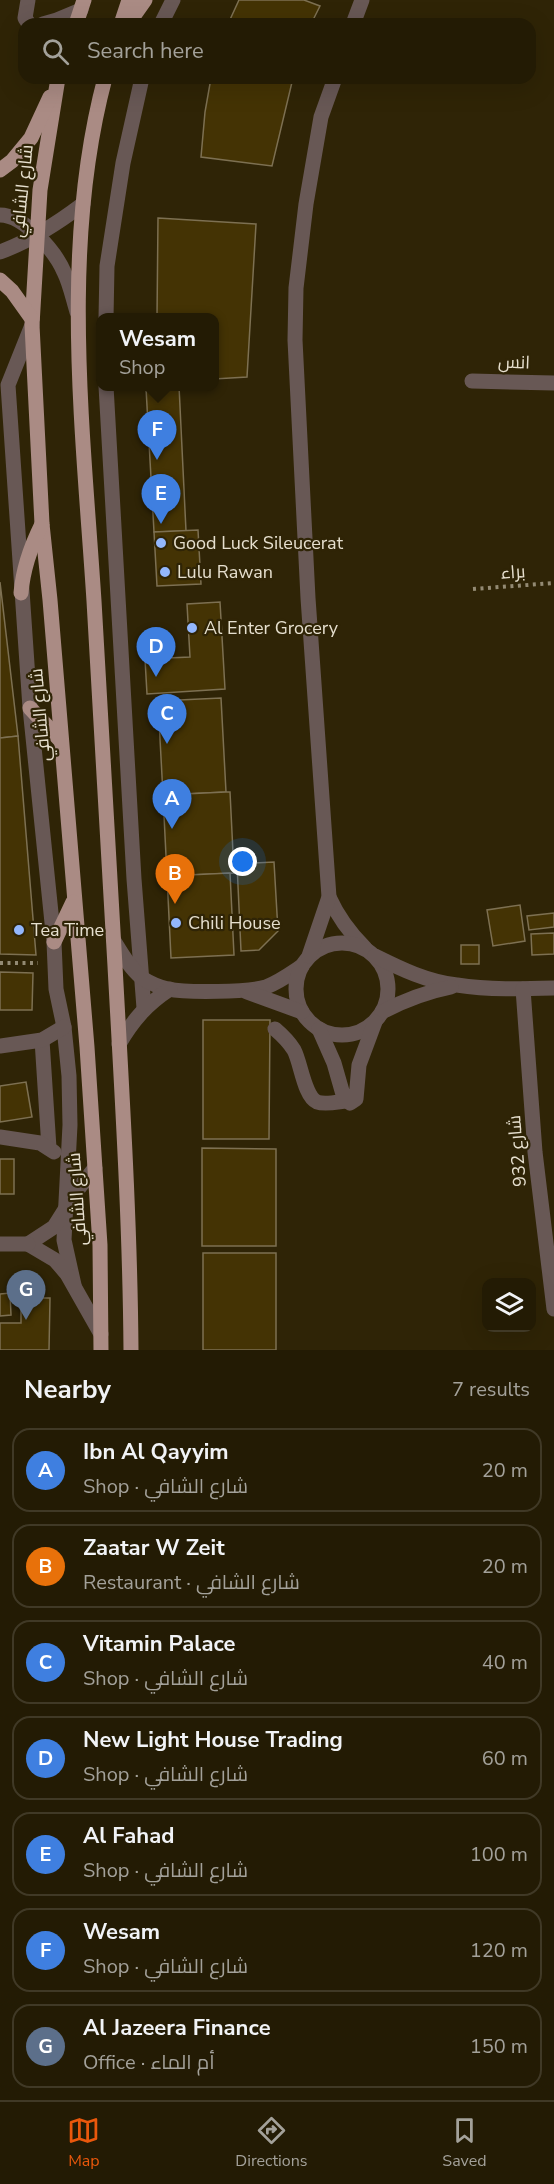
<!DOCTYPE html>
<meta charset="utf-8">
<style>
body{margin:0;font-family:"Nunito Sans",Cairo,sans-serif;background:#2b240e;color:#f1f3f6}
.controls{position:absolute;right:18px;bottom:18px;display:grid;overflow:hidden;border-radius:12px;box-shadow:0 6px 24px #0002}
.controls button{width:54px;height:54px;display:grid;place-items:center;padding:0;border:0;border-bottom:2px solid #403926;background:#231b04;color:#f1f3f6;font:30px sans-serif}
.you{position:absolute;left:243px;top:862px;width:21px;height:21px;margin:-15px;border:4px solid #fff;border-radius:50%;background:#1a73e8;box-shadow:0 0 0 9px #1a73e833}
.badge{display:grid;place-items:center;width:39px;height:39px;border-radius:50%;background:#ea580c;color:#fff;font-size:20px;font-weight:700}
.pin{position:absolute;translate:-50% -50px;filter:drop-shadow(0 2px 3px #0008)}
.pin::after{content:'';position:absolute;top:32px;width:21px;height:18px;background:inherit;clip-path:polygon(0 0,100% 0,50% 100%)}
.popup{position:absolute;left:96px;top:313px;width:123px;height:78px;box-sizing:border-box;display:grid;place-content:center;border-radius:12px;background:#231b04;filter:drop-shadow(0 2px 4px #0005);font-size:20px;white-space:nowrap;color:#a3a19a}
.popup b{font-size:22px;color:#f1f3f6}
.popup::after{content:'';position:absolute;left:50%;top:100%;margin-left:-12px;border:12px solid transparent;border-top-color:#231b04}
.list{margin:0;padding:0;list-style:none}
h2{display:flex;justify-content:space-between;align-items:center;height:78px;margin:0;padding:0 24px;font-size:26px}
h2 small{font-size:20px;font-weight:400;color:#a3a19a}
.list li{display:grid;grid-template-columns:39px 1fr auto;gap:18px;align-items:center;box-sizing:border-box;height:84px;margin:0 12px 12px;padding:0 12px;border:2px solid #403926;border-radius:18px}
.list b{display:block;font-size:22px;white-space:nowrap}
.list p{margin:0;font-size:20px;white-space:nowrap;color:#a3a19a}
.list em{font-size:20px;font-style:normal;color:#a3a19a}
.icon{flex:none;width:33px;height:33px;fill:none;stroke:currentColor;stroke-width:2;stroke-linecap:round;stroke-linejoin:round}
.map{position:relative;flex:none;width:554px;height:1350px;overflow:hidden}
.search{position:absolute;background:#231b04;box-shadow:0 6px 24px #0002;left:18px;right:18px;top:18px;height:66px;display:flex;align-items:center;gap:15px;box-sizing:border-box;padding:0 21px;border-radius:18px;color:#a3a19a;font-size:22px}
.sheet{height:750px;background:#231b04}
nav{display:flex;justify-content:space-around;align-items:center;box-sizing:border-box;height:84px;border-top:2px solid #403926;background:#231b04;font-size:16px;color:#a3a19a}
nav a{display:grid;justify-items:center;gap:3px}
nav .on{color:#ea580c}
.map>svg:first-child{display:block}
</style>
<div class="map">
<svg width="554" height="1350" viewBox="0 0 554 1350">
<rect width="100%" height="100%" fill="#2f2406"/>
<g fill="#443304" stroke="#7d7052" stroke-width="1.5">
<path d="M239 0H304L320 6 311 24H228Z"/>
<path d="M211 78H293L272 166 201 157 205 112Z"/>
<path d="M158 218 256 224 247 377 214 379V318H157Z"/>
<path d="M179 386 186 531 154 532 146 388Z"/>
<path d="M198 530 201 584 157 586 154 532Z"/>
<path d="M0 582 18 736 0 738Z"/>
<path d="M220 602 225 689 147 694 145 659 190 657 187 604Z"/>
<path d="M221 698 226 792 163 795 158 701Z"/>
<path d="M18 736 36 955 0 954V738Z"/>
<path d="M226 792H230L234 873 167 876 163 795Z"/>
<path d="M274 862 278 931 259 950 241 951 237 864Z"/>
<path d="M230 873 234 955 171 958 167 876Z"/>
<path d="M520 905 525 941 493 946 487 910Z"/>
<path d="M554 913V927L529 930 527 916Z"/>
<path d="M554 933V954L532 955 531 934Z"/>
<rect x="461" y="945" width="18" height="19"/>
<path d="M0 972 33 973 32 1010H0Z"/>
<path d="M203 1020H270L269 1139H203Z"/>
<path d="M26 1082 32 1117 0 1122V1086Z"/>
<path d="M202 1148 276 1149V1246H202Z"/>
<rect x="0" y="1159" width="14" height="35"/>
<rect x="203" y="1253" width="73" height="97"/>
<path d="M10 1293 11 1315 0 1316V1294Z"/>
<path d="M21 1298H50L49 1350H0V1323H21Z"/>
</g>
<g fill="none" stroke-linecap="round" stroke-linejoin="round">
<g stroke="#938a73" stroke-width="4" stroke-dasharray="3 4.5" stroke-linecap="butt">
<path d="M473 589 554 583"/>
<path d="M0 963H38"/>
</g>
<g stroke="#685855" stroke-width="15">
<path d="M28 0 25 18 29 24"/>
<path d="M43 24 57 20 81 10"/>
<path d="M161 24 173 0"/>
<path d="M353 24 362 0"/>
<path d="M0 215C24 215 55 251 64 272 70 284 73 299 77 312"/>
<path d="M0 252C30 241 58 223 83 204"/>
<path d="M106 318 107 266 123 163 142 78"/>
<path d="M32 325 8 385 30 708 54 942 56 989 64 1027 69 1076 70 1125 64 1240 74 1285"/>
<path d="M472 381 554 383"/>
<path d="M106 386 134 879 144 1008"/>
<path d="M329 897C338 917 349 932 365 948"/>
<path d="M114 941C122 954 130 968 142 978 150 983 159 987 168 989 187 993 248 992 266 987 279 982 290 974 302 966"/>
<circle cx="342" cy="989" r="46"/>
<path d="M309 956 329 897 308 598 295 340 296 288 306 204 321 117 335 78"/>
<path d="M375 956C401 969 428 982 457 985 489 990 522 989 554 988"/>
<path d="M523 989 535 1152 554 1309"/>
<path d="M247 992 302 1012"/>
<path d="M382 1012C405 1000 426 992 451 987"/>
<path d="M275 1029C282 1035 289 1042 294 1050 301 1063 304 1096 317 1102 325 1105 337 1102 346 1101"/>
<path d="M319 1029 334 1063 344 1098 350 1103 356 1099 359 1065 375 1022"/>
<path d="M42 1040 49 1148"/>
<path d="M119 1044C133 1020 147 1004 170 989"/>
<path d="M0 1046 42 1040 64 1027"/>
<path d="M0 1137 40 1143 54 1152"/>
<path d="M95 1168 78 1189 54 1227 28 1244 55 1260 67 1274 101 1334"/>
<path d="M0 1244H28"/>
</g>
<g stroke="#aa8b84" stroke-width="15">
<path d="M76 24 84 0"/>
<path d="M121 24 129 0"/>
<path d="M128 24 145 0"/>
<path d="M58 78 40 190 32 325 42 524 50 600 87 1047 100 1245 101 1350"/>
<path d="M105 78C60 246 83 430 94 601 101 723 108 844 115 966 122 1094 130 1222 131 1350"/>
<path d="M0 170 12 161 31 138 50 97"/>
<path d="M0 280 12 291 32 319"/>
<path d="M21 593C23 568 31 546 42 524"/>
<path d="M30 708 61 741"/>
<path d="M54 942 73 902"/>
</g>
</g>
<g fill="#93b7fd" stroke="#2f2406" stroke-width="2">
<circle cx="161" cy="543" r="6"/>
<circle cx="165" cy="572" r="6"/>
<circle cx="192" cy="628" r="6"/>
<circle cx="176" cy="923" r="6"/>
<circle cx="19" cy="930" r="6"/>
</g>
<g text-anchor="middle" stroke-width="4.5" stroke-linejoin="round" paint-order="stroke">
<g font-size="18" fill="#e6dfce" stroke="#2f2406">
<text transform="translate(22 191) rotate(-84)" y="6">شارع الشافي</text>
<text transform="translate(514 362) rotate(2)" y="6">انس</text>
<text transform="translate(513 572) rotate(-4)" y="6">براء</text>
<text transform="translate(40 715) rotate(-95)" y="6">شارع الشافي</text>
<text transform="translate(517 1151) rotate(-95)" y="6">شارع 932</text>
<text transform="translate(77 1199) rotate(-94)" y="6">شارع الشافي</text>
</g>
<g font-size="18" fill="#e6dfce" stroke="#2f2406" text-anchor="start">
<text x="173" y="549">Good Luck Sileucerat</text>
<text x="177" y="578">Lulu Rawan</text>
<text x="204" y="634">Al Enter Grocery</text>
<text x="188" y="929">Chili House</text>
<text x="31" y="936">Tea Time</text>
</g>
</g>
</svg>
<div class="controls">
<button><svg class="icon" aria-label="layers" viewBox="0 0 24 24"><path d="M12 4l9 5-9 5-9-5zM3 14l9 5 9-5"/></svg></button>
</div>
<div class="you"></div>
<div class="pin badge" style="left:172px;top:829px;background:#3f7fe0">A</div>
<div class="pin badge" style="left:175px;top:904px;background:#e8710a">B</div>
<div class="pin badge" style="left:167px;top:744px;background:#3f7fe0">C</div>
<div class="pin badge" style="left:156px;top:677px;background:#3f7fe0">D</div>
<div class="pin badge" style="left:161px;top:524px;background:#3f7fe0">E</div>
<div class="pin badge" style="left:157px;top:460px;background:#3f7fe0">F</div>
<div class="popup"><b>Wesam</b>Shop</div>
<div class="pin badge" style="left:26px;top:1320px;background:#5c6f8a">G</div>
<div class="search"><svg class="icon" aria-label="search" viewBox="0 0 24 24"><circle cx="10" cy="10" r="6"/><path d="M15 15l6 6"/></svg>Search here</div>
</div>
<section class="sheet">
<h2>Nearby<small>7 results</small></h2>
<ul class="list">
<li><span class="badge" style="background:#3f7fe0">A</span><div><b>Ibn Al Qayyim</b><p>Shop · شارع الشافي</p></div><em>20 m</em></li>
<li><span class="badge" style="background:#e8710a">B</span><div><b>Zaatar W Zeit</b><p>Restaurant · شارع الشافي</p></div><em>20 m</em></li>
<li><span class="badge" style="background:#3f7fe0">C</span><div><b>Vitamin Palace</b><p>Shop · شارع الشافي</p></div><em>40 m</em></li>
<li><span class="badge" style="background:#3f7fe0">D</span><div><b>New Light House Trading</b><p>Shop · شارع الشافي</p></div><em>60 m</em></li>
<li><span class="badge" style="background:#3f7fe0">E</span><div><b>Al Fahad</b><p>Shop · شارع الشافي</p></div><em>100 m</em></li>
<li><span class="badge" style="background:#3f7fe0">F</span><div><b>Wesam</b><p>Shop · شارع الشافي</p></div><em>120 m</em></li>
<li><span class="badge" style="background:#5c6f8a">G</span><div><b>Al Jazeera Finance</b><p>Office · أم الماء</p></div><em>150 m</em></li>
</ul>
</section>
<nav>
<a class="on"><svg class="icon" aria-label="map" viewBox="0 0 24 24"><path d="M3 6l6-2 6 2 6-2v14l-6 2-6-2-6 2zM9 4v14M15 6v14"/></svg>Map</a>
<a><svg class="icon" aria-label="directions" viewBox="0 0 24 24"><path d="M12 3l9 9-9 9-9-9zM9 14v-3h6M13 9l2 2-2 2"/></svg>Directions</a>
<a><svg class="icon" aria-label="saved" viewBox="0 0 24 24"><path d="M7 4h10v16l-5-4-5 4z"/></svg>Saved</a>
</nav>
